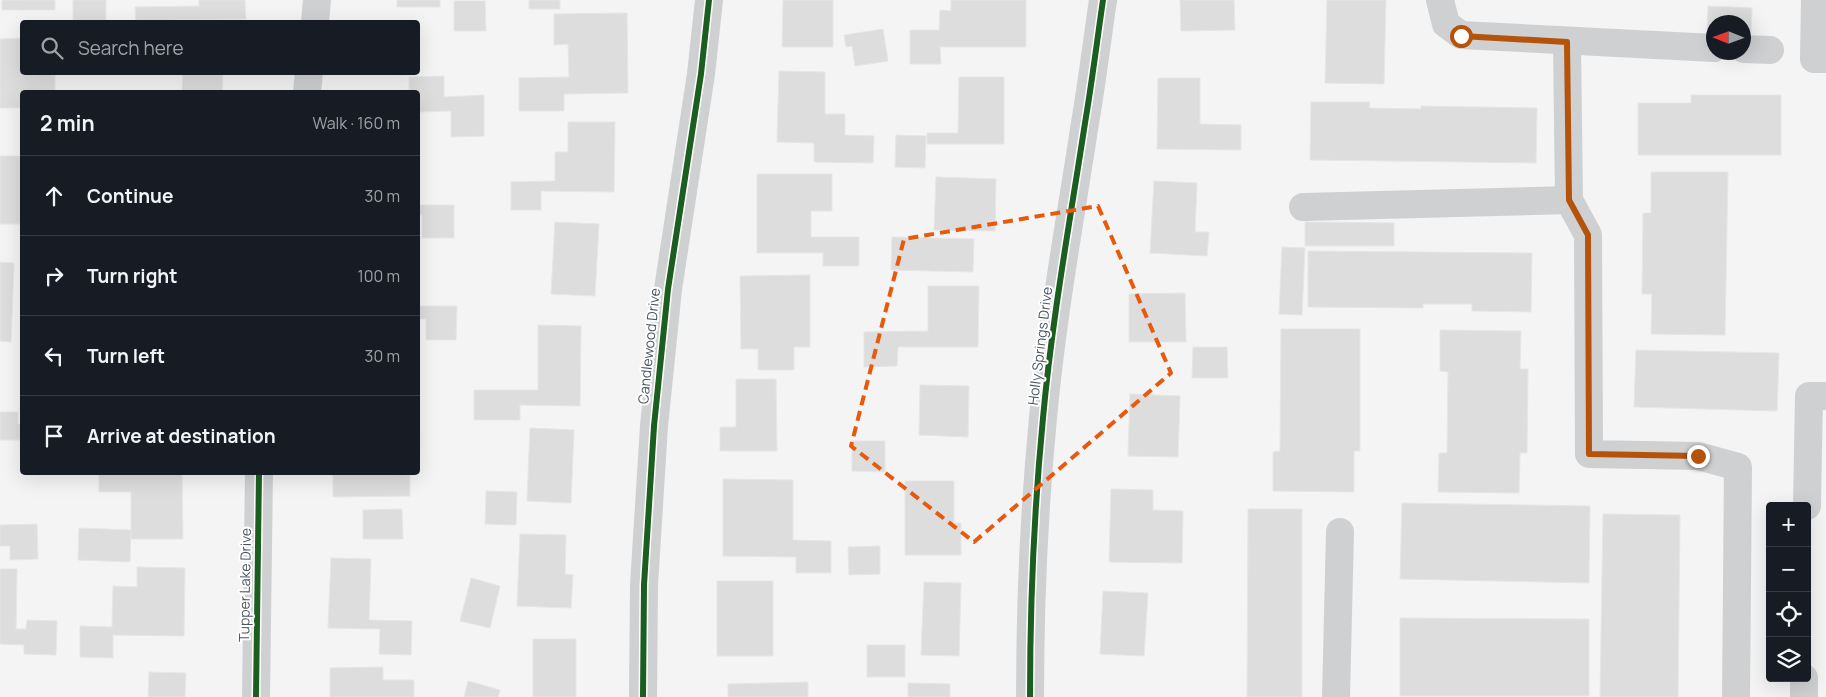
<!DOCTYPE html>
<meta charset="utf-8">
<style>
body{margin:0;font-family:Manrope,sans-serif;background:#242831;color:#f1f3f6}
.controls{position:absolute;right:15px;bottom:15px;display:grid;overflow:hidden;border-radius:5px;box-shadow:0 5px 20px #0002}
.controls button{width:45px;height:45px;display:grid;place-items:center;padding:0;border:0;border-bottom:1px solid #363941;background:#171b24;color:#f1f3f6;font:25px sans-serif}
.compass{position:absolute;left:1706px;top:15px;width:45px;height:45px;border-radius:50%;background:#171b24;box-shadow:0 5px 20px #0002;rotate:271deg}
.stop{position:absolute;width:15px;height:15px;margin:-11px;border:4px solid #b45309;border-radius:50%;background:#fff}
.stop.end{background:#b45309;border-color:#fff;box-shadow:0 1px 5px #0008}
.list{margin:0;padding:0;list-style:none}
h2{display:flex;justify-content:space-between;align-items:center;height:65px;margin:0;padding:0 20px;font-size:21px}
h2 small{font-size:16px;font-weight:400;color:#9ea1a6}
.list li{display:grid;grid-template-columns:32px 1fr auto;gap:15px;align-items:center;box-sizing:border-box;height:80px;padding:0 20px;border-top:1px solid #363941}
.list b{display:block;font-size:19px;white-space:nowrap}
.list em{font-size:16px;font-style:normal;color:#9ea1a6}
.icon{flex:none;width:28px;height:28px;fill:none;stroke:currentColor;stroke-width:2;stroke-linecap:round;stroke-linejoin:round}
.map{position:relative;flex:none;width:1826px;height:697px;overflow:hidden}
.search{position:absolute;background:#171b24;box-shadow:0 5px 20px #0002;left:20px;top:20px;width:400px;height:55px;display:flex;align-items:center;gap:12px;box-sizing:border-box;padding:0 18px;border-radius:5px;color:#9ea1a6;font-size:19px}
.panel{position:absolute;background:#171b24;box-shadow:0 5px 20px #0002;left:20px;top:90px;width:400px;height:385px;border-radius:5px}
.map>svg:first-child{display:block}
</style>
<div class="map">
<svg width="1826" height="697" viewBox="0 0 1826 697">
<rect width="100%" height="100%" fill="#f4f4f4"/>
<g fill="#ddddde" stroke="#e5e6e7">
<rect x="2" y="0" width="53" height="10"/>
<rect x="73" y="0" width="33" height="22"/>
<path d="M199 0H245L246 19 174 20V22H136L135 7 199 6Z"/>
<rect x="397" y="0" width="43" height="7"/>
<rect x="529" y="0" width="31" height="9"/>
<path d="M783 0H833V47H782Z"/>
<path d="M951 0H1026V47H940L941 64H910V30H939L940 10 951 11Z"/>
<path d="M1180 0H1234L1235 30 1181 31Z"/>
<path d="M1327 0H1386L1384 84 1325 83Z"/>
<path d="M454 1H485L486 31H454Z"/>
<path d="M1708 6 1752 8 1751 32H1744V22H1714V30H1707Z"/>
<path d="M627 13 628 93 564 94V111H519V78L569 77 568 44 554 45V14Z"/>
<path d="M883 29 888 61 855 66 852 46 846 47 844 35Z"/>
<path d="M22 38V72H55V92H22V108H0V39Z"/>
<path d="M779 71 825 72V114H845V135L874 136 873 163 814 162V143L777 142Z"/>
<path d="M183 72H223L222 92H182Z"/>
<path d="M444 76V97L484 95V136L451 137V111L418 112V92H409V77Z"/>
<path d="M959 77H1004V144H927V133H958Z"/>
<path d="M1158 78H1200V124L1241 125V150L1157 149Z"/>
<path d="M1691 95H1781V155H1638V103H1691Z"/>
<path d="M1311 102H1370L1369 108 1421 109V106L1537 108 1536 163 1310 160Z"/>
<path d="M568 122H615L614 192 541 191V210H511V182L555 181V152H568Z"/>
<path d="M896 135 926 136 925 168 895 167Z"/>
<rect x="0" y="156" width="22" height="68"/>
<path d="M1651 172H1728L1725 335 1651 334 1652 294H1642L1643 213H1651Z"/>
<path d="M757 174H832V211H811V237H859V266H823V253H757Z"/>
<path d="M936 177 996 179 995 231 934 230Z"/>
<path d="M1154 181 1197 183 1195 232H1209L1207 256 1150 253Z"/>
<path d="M418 205H454V238H422V215H418Z"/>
<path d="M555 222 599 224 595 296 551 294Z"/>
<path d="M1305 222 1394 223V246H1305Z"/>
<path d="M892 237 974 239 973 272 891 270Z"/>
<path d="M1282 247 1305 248 1302 315 1279 314Z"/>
<path d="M1308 251 1532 253 1531 312 1472 311V304H1423V308L1308 307Z"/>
<path d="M0 262 14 263 11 342 0 341Z"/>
<path d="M810 275V347H794V370H758V349H741L740 276Z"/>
<path d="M928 286H979L978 347H898L897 366 864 367V332L928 331Z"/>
<path d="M418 292 419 306H457L456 340H426V319H418Z"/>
<path d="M1185 293 1186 342H1129V294Z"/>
<path d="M538 325 581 326 580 406 520 405V420H474V390H538Z"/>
<path d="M1281 329H1360V451H1354V492L1273 491V452L1280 451Z"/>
<path d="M1440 330 1521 331 1520 369H1528L1527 453H1520L1519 493 1438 492 1439 453H1447L1448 372 1440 371Z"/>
<path d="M1193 347H1227L1228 378H1192Z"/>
<path d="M1636 350 1779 353 1777 411 1634 407Z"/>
<path d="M736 379H776L777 451H720V427H736Z"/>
<path d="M920 385 969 386 968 437 919 435Z"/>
<path d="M1130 394 1180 396 1178 457 1128 456Z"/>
<path d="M0 412H18V424H22V440H0Z"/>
<path d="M418 413H419L420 445H418Z"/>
<path d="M530 428 574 430 571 503 527 501Z"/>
<path d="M852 441H885V472L852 471Z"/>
<path d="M99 472H182L183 539H131V492H99Z"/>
<path d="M333 472H410V496L333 497Z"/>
<path d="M723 479 793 480V540L831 541V573H796V557L723 556Z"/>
<path d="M905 481H954V523H961V555H905Z"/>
<path d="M1111 489 1153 490V510L1183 511 1182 563 1109 562Z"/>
<path d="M486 491 517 492 516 525 485 524Z"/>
<path d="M1402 503 1590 506 1589 583 1400 579Z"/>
<path d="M402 509 403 539H363V510Z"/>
<path d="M1248 509H1302V697H1247Z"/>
<path d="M1603 514 1680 515 1678 697H1600Z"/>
<path d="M37 524 38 559 10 560V546H0V525Z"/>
<path d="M79 528 131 530 130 562 78 560Z"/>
<path d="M520 534 566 535 565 574 573 575 571 608 517 606Z"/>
<path d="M880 546V574L849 575 848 547Z"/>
<path d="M331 558 371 559 369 620 412 621 411 655 379 654 380 629 328 628Z"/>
<path d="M137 567 185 568 184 636 113 635V658L80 657V626L112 627 113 586 137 587Z"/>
<path d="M0 569H17L16 629H26L27 620 57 621 56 655 24 654V645L0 644Z"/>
<path d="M471 578 500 586 490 628 460 621Z"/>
<rect x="717" y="581" width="56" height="75"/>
<path d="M924 582 961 583 959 656 921 655Z"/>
<path d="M1103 591 1148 593 1144 656 1100 654Z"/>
<path d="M1400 618 1589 619V696H1400Z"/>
<rect x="533" y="639" width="43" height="58"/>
<rect x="867" y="645" width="38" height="32"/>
<path d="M383 667V680H414V697H330V668Z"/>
<path d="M149 672 186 673 185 697H148Z"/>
<path d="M468 681 500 690 498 697H464Z"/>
<path d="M808 682V697H728V684Z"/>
<path d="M908 683 950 684V697H908Z"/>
</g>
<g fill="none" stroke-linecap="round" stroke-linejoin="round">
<g stroke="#ced0d2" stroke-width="28">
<path d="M1440 0 1446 24 1461 35 1714 48"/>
<path d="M1815 0 1814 59H1826"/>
<path d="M315 22 317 0"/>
<path d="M1567 42 1569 200 1588 235 1589 454 1698 456 1738 467 1736 697"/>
<path d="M1744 49 1770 50"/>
<path d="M307 92 309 72"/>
<path d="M1303 207 1569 200"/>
<path d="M1807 506 1809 396H1826"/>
<path d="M256 697 259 472"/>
<path d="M643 697 644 585 654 426 668 289 701 74 709 0"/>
<path d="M1030 697C1030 604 1034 511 1043 418 1052 319 1070 221 1085 123 1092 82 1097 41 1103 0"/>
<path d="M1336 697 1340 532"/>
<path d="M1804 697V678"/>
</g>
<defs>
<g id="cycleway">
<path d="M256 697 259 472"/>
<path d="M643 697 644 585 654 426 668 289 701 74 709 0"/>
<path d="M1030 697C1030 604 1034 511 1043 418 1052 319 1070 221 1085 123 1092 82 1097 41 1103 0"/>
</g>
</defs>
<use href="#cycleway" stroke="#fff" stroke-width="9"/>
<use href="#cycleway" stroke="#1b5e20" stroke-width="6"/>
</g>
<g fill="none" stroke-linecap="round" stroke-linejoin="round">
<path stroke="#b45309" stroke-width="6" d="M1461 36 1567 42 1569 200 1588 235 1589 454 1698 456"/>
</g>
<path fill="none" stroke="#e8590c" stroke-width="4" stroke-dasharray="10 6" stroke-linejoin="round" d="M1098 206 1171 373 974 542 851 446 904 239Z"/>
<g text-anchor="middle" stroke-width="4" stroke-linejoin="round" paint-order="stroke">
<g font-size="14" fill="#4a5661" stroke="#fff">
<text transform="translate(649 346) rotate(-84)" y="5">Candlewood Drive</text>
<text transform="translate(1040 346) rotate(-83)" y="5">Holly Springs Drive</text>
<text transform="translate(245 585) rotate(-89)" y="5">Tupper Lake Drive</text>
</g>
</g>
</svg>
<div class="controls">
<button>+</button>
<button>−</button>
<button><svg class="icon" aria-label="locate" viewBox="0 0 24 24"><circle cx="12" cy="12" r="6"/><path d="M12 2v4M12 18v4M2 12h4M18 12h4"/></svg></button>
<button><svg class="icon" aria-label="layers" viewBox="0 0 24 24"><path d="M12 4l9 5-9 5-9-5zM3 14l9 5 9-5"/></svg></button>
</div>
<svg class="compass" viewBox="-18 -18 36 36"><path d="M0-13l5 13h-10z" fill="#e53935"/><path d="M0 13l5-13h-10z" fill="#9ea1a6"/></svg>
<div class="stop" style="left:1461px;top:36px"></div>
<div class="stop end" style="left:1698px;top:456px"></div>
<div class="search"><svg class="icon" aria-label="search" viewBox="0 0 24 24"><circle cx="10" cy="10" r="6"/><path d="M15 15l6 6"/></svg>Search here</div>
<section class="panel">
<h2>2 min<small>Walk · 160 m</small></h2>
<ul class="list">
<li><svg class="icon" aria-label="ahead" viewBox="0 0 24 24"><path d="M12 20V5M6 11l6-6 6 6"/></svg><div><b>Continue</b></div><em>30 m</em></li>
<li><svg class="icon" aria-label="right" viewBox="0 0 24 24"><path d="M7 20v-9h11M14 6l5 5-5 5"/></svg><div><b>Turn right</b></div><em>100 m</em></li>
<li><svg class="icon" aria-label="left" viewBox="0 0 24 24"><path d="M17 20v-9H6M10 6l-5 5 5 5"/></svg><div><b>Turn left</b></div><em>30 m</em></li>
<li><svg class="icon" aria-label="arrive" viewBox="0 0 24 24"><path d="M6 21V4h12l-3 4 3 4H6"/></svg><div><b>Arrive at destination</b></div></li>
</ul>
</section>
</div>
